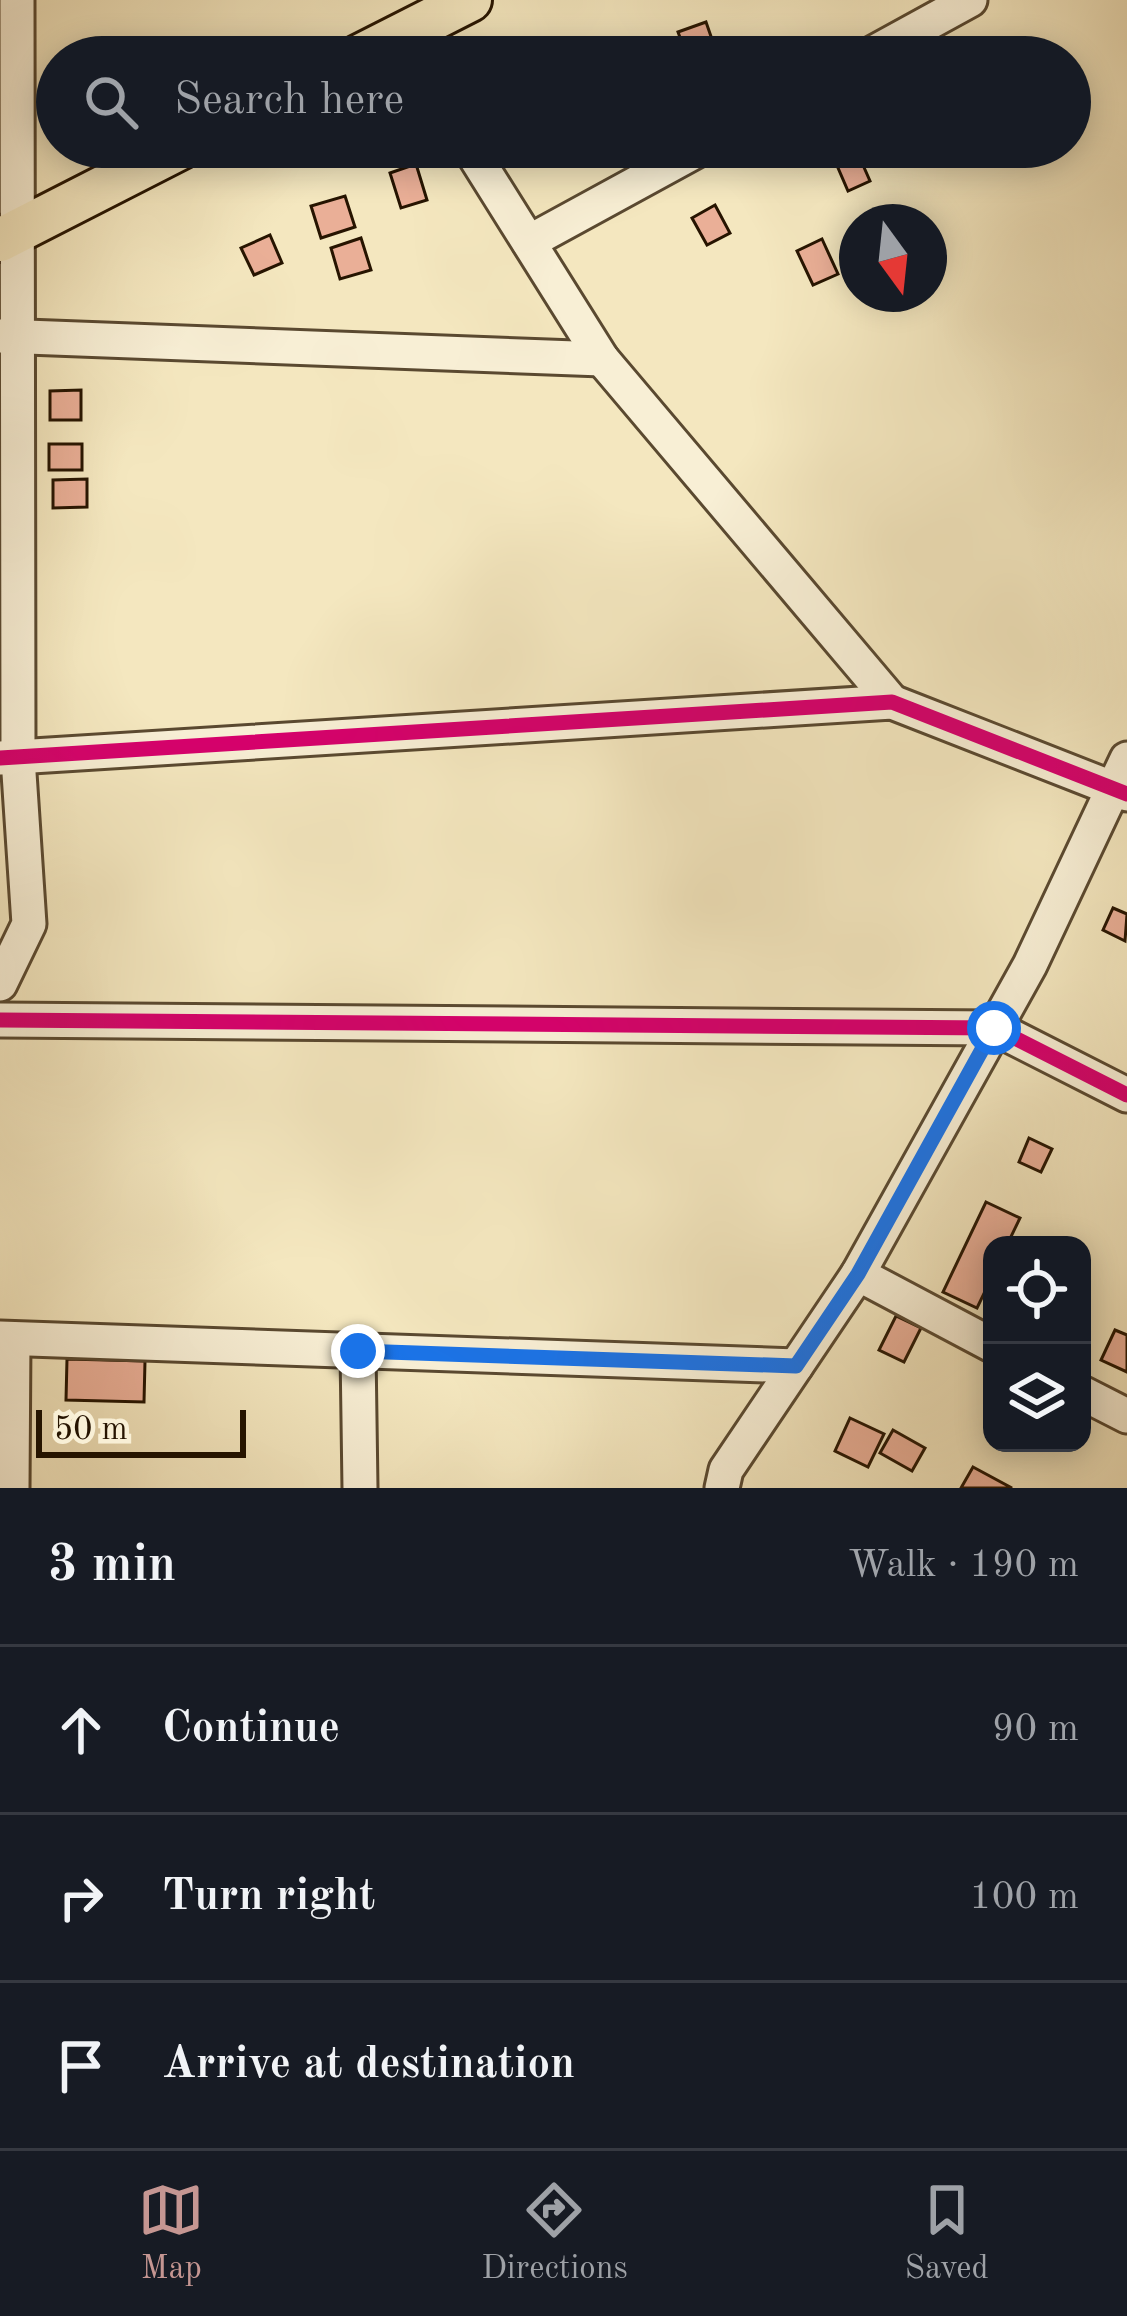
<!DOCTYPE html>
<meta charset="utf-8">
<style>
body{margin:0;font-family:"Old Standard TT",serif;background:#242831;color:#f1f3f6}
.controls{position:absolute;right:36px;bottom:36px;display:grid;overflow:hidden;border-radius:24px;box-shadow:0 6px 30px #0003}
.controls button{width:108px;height:108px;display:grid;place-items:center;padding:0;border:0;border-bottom:3px solid #363941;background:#171b24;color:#f1f3f6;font:60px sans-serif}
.compass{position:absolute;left:839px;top:204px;width:108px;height:108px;border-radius:50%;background:#171b24;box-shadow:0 6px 30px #0003;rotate:165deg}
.scale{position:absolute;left:36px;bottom:30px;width:210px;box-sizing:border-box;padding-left:12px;border:6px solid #261400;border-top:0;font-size:33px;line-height:42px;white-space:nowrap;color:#261400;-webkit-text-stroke:9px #f8efd5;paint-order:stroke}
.stop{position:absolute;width:36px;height:36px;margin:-27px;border:9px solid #1a73e8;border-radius:50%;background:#fff}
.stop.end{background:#1a73e8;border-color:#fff;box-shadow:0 3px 12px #0008}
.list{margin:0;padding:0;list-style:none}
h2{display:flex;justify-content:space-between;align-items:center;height:156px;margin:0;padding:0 48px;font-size:51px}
h2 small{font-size:39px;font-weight:400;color:#9ea1a6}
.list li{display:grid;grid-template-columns:78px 1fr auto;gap:36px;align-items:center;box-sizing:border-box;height:168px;padding:0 48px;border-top:3px solid #363941}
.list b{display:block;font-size:45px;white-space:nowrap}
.list em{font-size:39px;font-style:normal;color:#9ea1a6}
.icon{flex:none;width:66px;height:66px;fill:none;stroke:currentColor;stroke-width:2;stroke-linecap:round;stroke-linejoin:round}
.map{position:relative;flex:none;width:1127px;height:1488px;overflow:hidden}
.search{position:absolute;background:#171b24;box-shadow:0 6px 30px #0003;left:36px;right:36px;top:36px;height:132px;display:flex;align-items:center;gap:30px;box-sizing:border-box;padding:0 42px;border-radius:66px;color:#9ea1a6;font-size:45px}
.sheet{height:660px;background:#171b24}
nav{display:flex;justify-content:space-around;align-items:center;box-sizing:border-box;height:168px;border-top:3px solid #363941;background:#171b24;font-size:33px;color:#9ea1a6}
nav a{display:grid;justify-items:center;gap:6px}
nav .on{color:#c59692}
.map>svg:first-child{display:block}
</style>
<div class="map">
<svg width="1127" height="1488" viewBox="0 0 1127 1488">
<rect width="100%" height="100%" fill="#f4e7bf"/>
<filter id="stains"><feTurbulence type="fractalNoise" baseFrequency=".00167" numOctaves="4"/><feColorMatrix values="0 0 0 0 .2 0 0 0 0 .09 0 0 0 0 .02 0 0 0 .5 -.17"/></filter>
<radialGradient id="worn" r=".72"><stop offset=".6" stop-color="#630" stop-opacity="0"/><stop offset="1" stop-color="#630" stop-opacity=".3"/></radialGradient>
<g fill="#eaaf97" stroke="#261400" stroke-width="3">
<path d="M706 22 715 48 687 57 678 32Z"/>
<path d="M829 147H855L870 181 848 191Z"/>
<path d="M416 164 427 200 401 208 390 173Z"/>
<path d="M345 196 355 227 321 238 311 206Z"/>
<path d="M715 205 730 233 707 245 692 218Z"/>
<path d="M270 235 282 263 254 275 241 248Z"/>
<path d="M361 238 371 270 340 279 331 248Z"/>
<path d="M822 239 838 274 813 285 797 251Z"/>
<path d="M81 390V420H50V391Z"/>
<rect x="49" y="444" width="33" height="26"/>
<path d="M87 479V507L53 508V480Z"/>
<path d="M1113 908 1127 914 1125 941 1103 930Z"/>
<path d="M1029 1138 1052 1149 1041 1172 1019 1162Z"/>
<path d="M986 1202 1020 1218 1007 1245H992V1277L977 1308 943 1292Z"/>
<path d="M896 1316 921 1328 904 1362 879 1350Z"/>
<path d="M1115 1330 1127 1335V1372L1101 1360Z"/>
<path d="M67 1359 145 1361 144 1402 66 1400Z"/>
<path d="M850 1418 884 1434 868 1467 835 1451Z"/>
<path d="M893 1430 925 1448 912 1471 880 1453Z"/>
<path d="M973 1467 1012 1488H961Z"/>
</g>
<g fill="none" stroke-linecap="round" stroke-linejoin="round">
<defs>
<g id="minor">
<path d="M866 57 970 0"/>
<path d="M469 147 602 359 892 702"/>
<path d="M529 242 703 147"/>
<path d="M0 336 602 359"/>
<path d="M0 758 892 702 1127 794"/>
<path d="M0 984 29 924 18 758 17 0"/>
<path d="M0 1020 995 1028 1127 1095"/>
<path d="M858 1274 992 1345"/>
<path d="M0 1338 796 1366"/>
<path d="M358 1351 360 1488"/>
<path d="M1082 1393 1127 1416"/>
<path d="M12 1488 13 1339"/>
<path d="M722 1488 726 1470 858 1274 1030 965 1127 759"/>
</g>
<g id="major">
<path d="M358 57 470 0"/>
<path d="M0 240 182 147"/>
</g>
</defs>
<use href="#minor" stroke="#5a4930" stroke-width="39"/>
<use href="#major" stroke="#261400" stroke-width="48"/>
<use href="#minor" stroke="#f8efd5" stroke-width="33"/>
<use href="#major" stroke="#f4e7bf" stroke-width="42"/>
<defs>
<g id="cycleway">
<path d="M0 758 892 702 1127 794"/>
<path d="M0 1020 995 1028 1127 1095"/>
</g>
</defs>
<use href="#cycleway" stroke="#f8efd5" stroke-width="22"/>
<use href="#cycleway" stroke="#d6006c" stroke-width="15"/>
</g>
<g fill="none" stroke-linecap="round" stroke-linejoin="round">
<path stroke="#1a73e8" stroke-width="15" d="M358 1351 796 1366 858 1274 994 1028"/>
</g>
<rect width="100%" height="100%" filter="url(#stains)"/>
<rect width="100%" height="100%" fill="url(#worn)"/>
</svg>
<div class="controls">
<button><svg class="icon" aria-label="locate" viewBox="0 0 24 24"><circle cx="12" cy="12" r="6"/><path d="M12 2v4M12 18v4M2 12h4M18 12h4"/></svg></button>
<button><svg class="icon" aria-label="layers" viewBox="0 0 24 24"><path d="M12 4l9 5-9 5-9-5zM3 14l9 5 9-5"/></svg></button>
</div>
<svg class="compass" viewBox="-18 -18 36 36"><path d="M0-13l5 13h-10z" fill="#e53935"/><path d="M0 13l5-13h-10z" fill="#9ea1a6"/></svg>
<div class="scale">50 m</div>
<div class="stop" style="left:994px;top:1028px"></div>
<div class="stop end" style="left:358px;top:1351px"></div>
<div class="search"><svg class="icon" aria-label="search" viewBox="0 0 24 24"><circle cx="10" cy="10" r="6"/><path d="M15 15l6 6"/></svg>Search here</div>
</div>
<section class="sheet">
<h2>3 min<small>Walk · 190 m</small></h2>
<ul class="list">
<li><svg class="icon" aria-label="ahead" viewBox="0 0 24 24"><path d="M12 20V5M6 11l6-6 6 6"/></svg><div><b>Continue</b></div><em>90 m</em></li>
<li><svg class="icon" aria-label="right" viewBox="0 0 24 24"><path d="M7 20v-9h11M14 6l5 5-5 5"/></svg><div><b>Turn right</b></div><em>100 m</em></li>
<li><svg class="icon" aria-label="arrive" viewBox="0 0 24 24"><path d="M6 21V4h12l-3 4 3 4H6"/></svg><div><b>Arrive at destination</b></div></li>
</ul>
</section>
<nav>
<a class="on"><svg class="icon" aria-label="map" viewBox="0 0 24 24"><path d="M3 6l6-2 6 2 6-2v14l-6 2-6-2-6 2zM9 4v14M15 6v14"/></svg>Map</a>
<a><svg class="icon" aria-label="directions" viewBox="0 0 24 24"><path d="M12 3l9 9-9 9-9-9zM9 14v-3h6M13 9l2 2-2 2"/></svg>Directions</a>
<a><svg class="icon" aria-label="saved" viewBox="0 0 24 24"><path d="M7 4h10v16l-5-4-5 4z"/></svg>Saved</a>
</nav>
